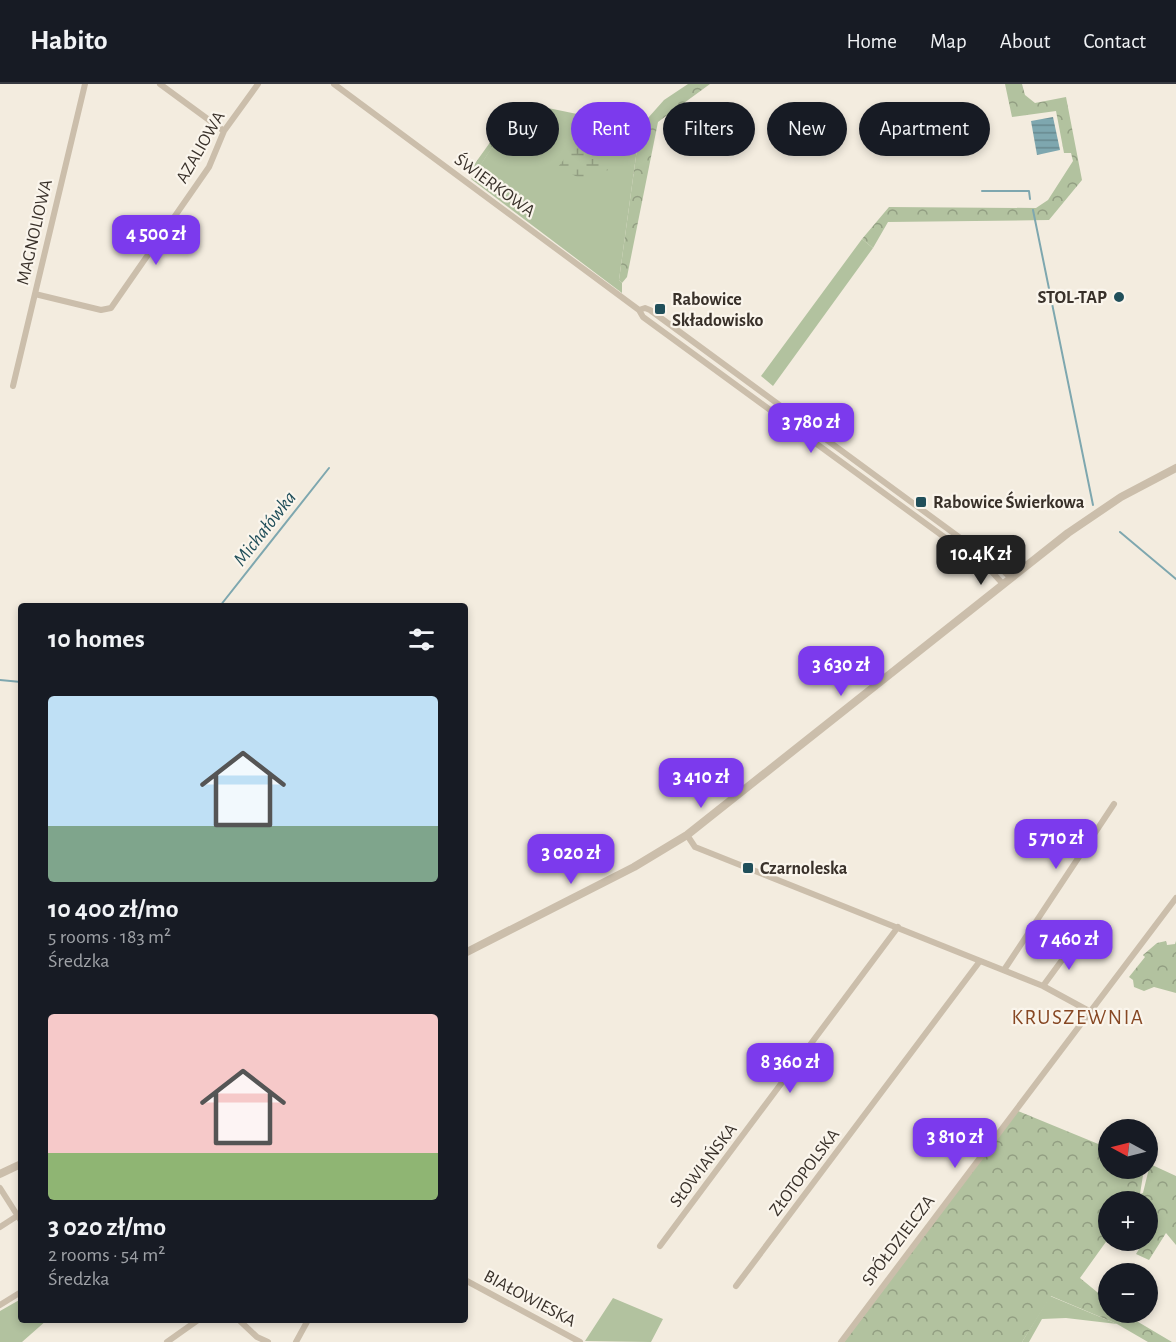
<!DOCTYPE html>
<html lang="en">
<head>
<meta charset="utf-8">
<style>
	:root { --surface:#171b24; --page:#242831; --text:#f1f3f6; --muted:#9ea1a6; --line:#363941; --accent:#7c3aed }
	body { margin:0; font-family:"Alegreya Sans",sans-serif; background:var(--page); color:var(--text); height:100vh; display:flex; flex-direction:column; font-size:22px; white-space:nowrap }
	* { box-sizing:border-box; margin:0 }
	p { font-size:20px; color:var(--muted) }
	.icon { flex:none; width:33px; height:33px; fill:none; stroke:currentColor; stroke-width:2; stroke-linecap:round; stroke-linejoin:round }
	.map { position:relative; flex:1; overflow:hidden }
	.panel { position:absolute; left:18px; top:519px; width:450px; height:720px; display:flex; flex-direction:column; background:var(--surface); border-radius:6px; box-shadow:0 3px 9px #0003 }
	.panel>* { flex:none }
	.guide { position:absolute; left:486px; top:18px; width:570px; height:54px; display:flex; gap:12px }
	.needle { width:39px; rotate:277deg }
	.tools { position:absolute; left:1098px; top:1035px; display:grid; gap:12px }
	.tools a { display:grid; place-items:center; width:60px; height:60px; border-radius:50%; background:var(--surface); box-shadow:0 3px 9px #0003; font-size:30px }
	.price { position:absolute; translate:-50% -51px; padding:0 14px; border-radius:12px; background:var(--accent); color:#fff; font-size:20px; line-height:39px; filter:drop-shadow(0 2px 3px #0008) }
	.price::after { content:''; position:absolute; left:50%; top:36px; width:18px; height:14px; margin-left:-9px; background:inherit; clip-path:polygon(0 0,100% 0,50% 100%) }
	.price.current { background:#222; color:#fff }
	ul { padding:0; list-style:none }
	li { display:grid; align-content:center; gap:12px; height:318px; padding:0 30px }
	li span { display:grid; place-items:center; height:186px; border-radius:6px; color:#555 }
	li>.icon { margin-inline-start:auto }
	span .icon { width:108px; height:108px; fill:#fffc; stroke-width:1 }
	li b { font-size:26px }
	h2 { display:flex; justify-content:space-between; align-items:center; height:72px; padding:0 30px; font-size:26px }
	.chip { padding:0 21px; border-radius:27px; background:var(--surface); box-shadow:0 3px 9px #0003; font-size:21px; line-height:54px }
	.chip.current { background:var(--accent); color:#fff }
	header { display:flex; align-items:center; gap:36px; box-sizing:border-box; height:84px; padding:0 30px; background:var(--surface); border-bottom:2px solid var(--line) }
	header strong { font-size:28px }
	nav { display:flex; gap:33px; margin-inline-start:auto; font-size:21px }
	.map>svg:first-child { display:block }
</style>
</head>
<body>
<header>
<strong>Habito</strong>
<nav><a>Home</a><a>Map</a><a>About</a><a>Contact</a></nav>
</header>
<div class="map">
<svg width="1176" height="1258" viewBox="0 0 1176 1258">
	<defs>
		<pattern id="forest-crowns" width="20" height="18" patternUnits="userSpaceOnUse" patternTransform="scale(1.5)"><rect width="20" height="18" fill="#b2c29f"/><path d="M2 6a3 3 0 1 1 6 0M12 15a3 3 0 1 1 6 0" fill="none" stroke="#929e82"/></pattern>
		<pattern id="wetland-marsh" width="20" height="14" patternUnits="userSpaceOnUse" patternTransform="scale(1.5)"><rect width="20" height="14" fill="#b2c29f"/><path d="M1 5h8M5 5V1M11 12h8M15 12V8" fill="none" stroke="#929e82"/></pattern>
		<pattern id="water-rules" width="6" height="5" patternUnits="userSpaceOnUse" patternTransform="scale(1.5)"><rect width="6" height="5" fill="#7ea7af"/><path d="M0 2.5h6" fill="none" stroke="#68898f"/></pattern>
	</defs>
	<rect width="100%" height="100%" fill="#f3ecdf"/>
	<path fill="#b2c29f" d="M519,18L640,43L619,196L622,199V209L471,95L520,21Z
		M862,155L873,164L773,302L761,292Z
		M1050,1212L1117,1240L1066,1234L1042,1235L1029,1258H1022Z
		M613,1214L663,1235L651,1258L585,1257Z
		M21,1215V1236H47L22,1258H0V1227Z"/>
	<path fill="url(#forest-crowns)" d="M688,0H710L658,38L627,193L622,199L619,196L640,43L664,16Z
		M1005,0H1022L1025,11L1035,19L1066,13L1082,96L1049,136L888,138L873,164L862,155L889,123L1036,124L1048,116L1073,77L1071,69H1064L1056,27L1012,33Z
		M519,18L520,21L476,88L471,85Z
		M1166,857L1167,861L1175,860L1176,857V909L1154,903L1144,907L1134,903L1133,896L1129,893L1145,873L1143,871L1157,859Z
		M1018,1027L1108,1064V1084L1144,1085L1140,1110L1143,1109L1150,1080L1176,1092V1161L1166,1149L1149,1176L1136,1170L1144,1157L1148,1156L1152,1142L1148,1137V1118H1108V1155L1080,1194L1108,1217V1228L1123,1229L1172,1258H1148L1117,1240L1051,1212L1022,1258H844Z"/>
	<path fill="url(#wetland-marsh)" d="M583,60L602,63L610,74L608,86L587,98L558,83L572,65Z"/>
	<path fill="url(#water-rules)" d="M1053,33L1060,66L1037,71L1031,37Z"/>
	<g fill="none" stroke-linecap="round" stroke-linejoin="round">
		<path stroke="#7ea7af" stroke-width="2" d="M982,107H1029L1030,115
			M1033,126L1093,421
			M1120,448L1176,495
			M220,522L329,384
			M0,596L21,598"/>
		<path stroke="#cbbeab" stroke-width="6" d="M160,0L224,47
			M334,0L639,226L643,233L992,488L1003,500
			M35,210L101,226L111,224L209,83L224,47L258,0
			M639,226L645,224L650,226L997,481L1011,494
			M13,302L85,0
			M687,751L695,763L1043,902L1089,927
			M1004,886L1114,720
			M1043,902L1076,857
			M0,1104L21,1137
			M0,1143L17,1132
			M660,1162L898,843
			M465,1196L580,1258
			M736,1202L980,877
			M0,1221L21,1208
			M239,1236L257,1253L268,1258
			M167,1258L198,1236
			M296,1258L308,1236
			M841,1258L1176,814"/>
		<path stroke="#cbbeab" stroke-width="8" d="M465,869L634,783L687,751L1068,449L1121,413L1176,384
			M0,1090L21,1080"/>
	</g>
	<g fill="#204f5a" stroke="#faf5ec" stroke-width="2">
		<circle cx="1119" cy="213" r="6"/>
		<rect x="654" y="219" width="12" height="12" rx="3"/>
		<rect x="915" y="412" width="12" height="12" rx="3"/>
		<rect x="742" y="778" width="12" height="12" rx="3"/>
	</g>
	<g text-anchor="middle" stroke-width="4.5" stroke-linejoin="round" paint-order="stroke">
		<g font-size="18" fill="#39312a" stroke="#faf5ec">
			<text transform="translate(200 63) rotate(-60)" y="6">AZALIOWA</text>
			<text transform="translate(495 101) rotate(36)" y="6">ŚWIERKOWA</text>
			<text transform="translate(34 148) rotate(-77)" y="6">MAGNOLIOWA</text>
			<text transform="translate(703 1081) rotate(-53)" y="6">SŁOWIAŃSKA</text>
			<text transform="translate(804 1088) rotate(-53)" y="6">ZŁOTOPOLSKA</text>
			<text transform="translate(898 1156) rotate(-53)" y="6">SPÓŁDZIELCZA</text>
			<text transform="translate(530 1214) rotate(28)" y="6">BIAŁOWIESKA</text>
		</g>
		<g font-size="18" font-weight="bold" fill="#39312a" stroke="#faf5ec" text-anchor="start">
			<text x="1107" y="219" text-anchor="end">STOL-TAP</text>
			<text x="672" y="221">Rabowice<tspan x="672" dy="21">Składowisko</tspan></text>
			<text x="933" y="424">Rabowice Świerkowa</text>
			<text x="760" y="790">Czarnoleska</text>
		</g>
		<g font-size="20" font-style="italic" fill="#204f5a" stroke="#faf5ec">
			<text transform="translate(264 444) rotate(-52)" y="7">Michałówka</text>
		</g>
		<g font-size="21" letter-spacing="1.5" fill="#874824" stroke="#faf5ec">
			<text x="1078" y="940">KRUSZEWNIA</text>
		</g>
	</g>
</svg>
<div class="tools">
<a><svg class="needle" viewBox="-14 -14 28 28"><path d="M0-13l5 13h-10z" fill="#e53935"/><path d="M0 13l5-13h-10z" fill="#9ea1a6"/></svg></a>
<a>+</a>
<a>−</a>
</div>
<b class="price" style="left:156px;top:182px">4 500 zł</b>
<b class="price" style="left:811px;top:370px">3 780 zł</b>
<b class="price current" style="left:981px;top:502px">10.4K zł</b>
<b class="price" style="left:841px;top:613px">3 630 zł</b>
<b class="price" style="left:701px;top:725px">3 410 zł</b>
<b class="price" style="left:1056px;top:786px">5 710 zł</b>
<b class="price" style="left:571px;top:801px">3 020 zł</b>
<b class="price" style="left:1069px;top:887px">7 460 zł</b>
<b class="price" style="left:790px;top:1010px">8 360 zł</b>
<b class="price" style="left:955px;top:1085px">3 810 zł</b>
<div class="guide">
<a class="chip">Buy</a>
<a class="chip current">Rent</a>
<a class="chip">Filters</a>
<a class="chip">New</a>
<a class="chip">Apartment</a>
</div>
<section class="panel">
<h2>10 homes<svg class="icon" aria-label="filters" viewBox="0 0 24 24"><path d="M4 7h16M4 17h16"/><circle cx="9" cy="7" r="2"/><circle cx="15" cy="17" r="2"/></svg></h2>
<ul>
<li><span style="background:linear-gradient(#bfe0f5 70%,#7fa58c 0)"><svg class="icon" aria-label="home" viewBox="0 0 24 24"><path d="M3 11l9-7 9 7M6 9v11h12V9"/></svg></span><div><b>10 400 zł/mo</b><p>5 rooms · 183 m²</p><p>Średzka</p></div></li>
<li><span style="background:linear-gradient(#f6c9c9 75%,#8fb573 0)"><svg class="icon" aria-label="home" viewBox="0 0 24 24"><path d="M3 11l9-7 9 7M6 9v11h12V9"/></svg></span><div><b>3 020 zł/mo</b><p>2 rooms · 54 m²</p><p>Średzka</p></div></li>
</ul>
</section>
</div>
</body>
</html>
